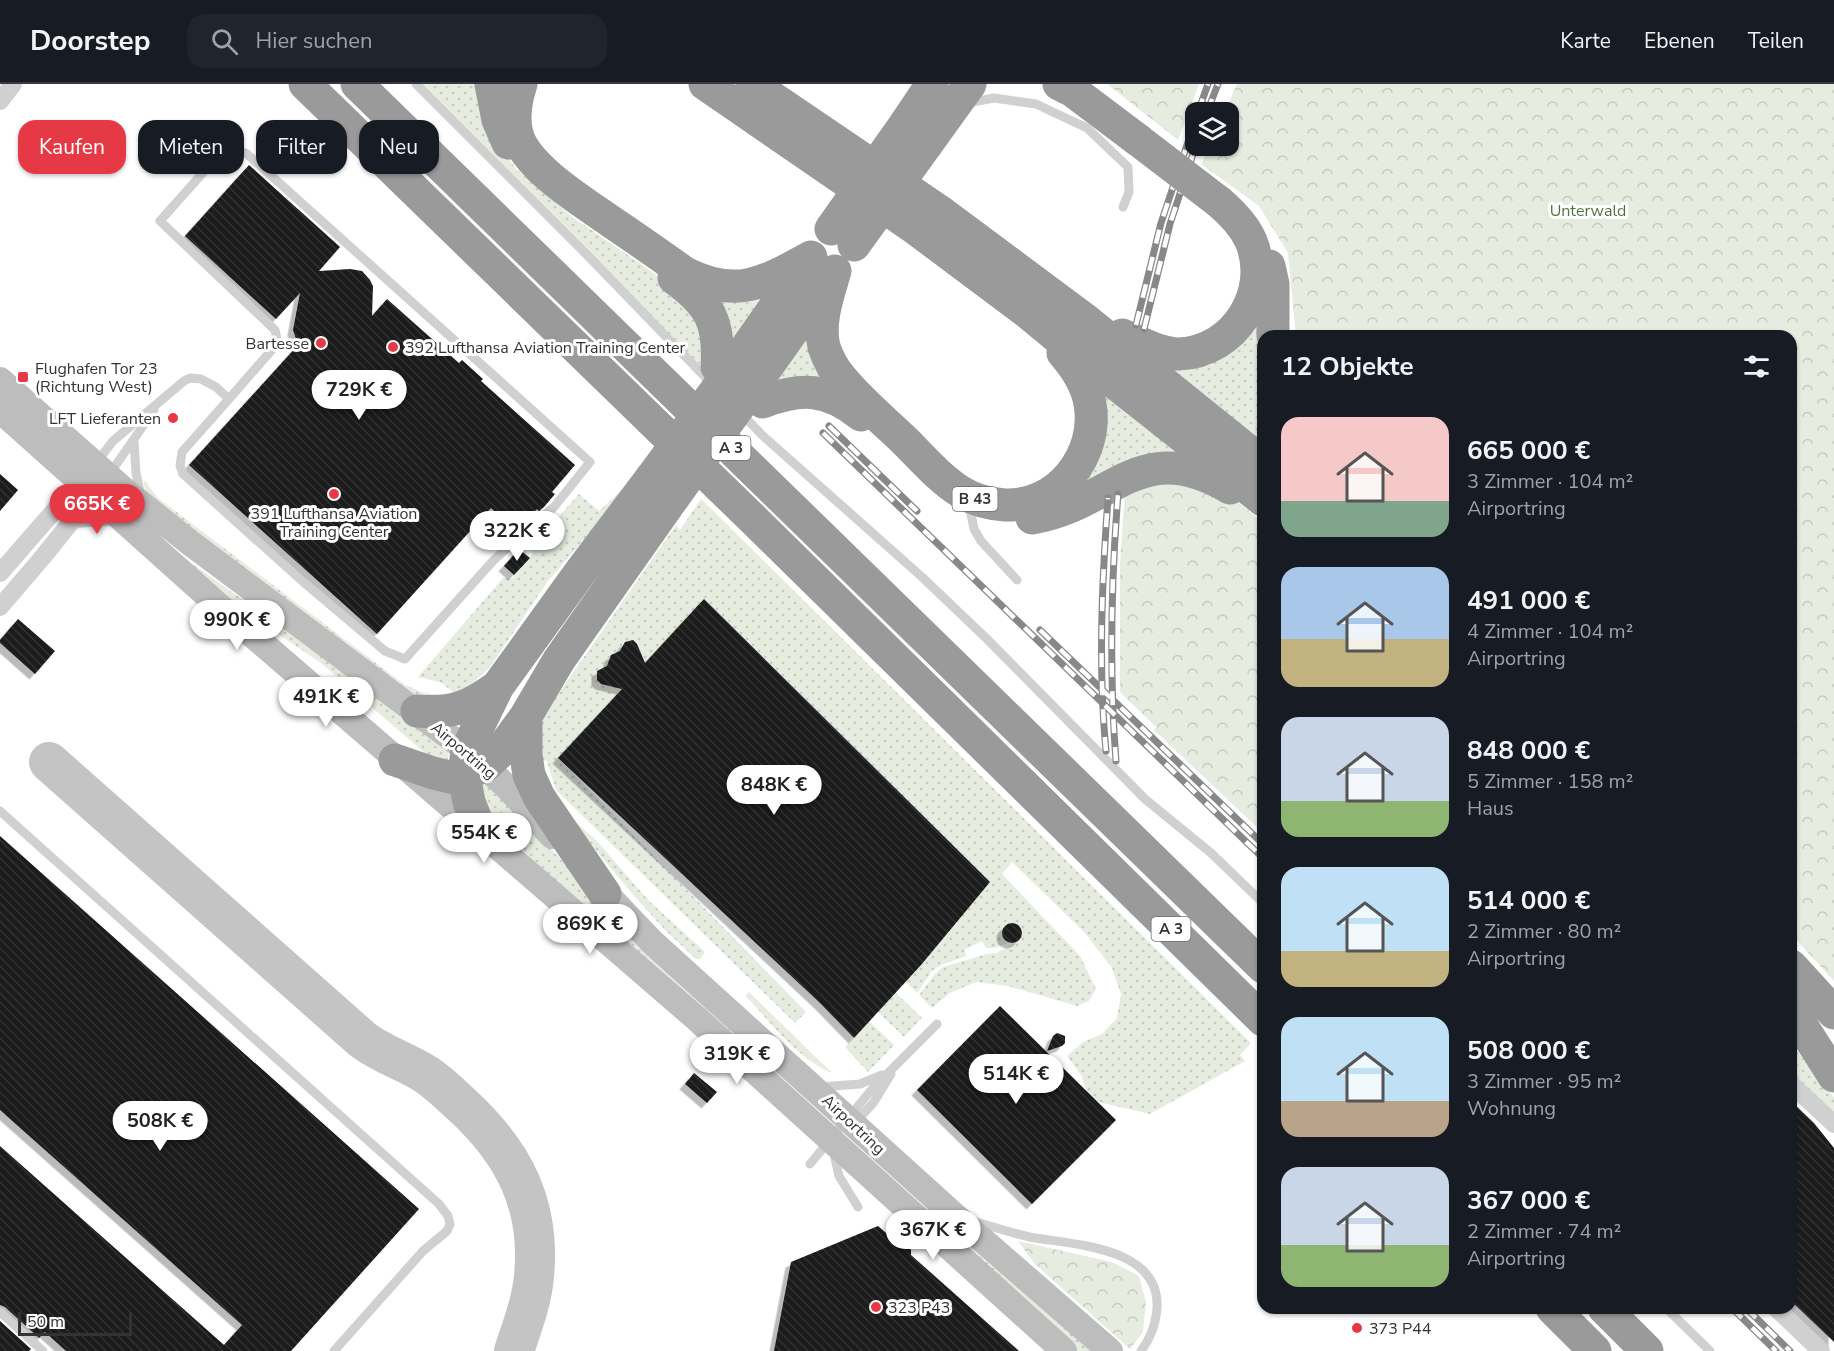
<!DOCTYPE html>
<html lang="de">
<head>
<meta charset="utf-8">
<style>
	:root { --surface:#171b24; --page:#20242c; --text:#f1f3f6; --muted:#9ea1a6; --line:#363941; --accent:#e63946 }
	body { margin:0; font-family:"Nunito Sans",sans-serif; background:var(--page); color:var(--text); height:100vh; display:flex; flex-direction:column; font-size:22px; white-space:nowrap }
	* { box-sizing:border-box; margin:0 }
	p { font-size:20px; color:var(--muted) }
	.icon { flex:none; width:33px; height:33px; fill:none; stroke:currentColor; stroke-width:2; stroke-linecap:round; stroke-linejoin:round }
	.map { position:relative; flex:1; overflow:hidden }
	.side { position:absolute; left:1257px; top:246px; width:540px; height:984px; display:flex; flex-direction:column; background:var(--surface); border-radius:18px; box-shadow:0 2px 4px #0004 }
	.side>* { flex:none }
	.guide { position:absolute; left:18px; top:36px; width:570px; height:54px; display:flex; gap:12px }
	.fabs { position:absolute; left:1185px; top:18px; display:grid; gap:12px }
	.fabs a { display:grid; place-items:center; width:54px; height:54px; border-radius:12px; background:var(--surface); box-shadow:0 2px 4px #0004; font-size:30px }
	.scale { position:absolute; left:18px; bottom:15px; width:114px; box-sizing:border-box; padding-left:6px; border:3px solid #333; border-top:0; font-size:16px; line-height:21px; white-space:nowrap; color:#333; -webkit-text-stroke:4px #fff; paint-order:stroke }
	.price { position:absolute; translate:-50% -51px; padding:0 14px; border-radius:21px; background:#fff; color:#222; font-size:20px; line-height:39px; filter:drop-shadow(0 2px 3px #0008) }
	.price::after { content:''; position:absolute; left:50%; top:36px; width:18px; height:14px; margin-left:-9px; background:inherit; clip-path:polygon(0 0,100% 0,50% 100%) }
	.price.on { background:var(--accent); color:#fff }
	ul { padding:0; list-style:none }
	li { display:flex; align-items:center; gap:18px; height:150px; padding:0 24px }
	li span { display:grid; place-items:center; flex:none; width:168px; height:120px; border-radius:18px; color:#555 }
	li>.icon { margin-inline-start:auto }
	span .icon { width:72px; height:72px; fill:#fffc; stroke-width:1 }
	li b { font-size:26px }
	h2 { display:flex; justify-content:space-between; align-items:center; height:72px; padding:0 24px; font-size:26px }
	.tag { padding:0 21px; border-radius:18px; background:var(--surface); box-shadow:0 2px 4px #0004; font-size:21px; line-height:54px }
	.tag.on { background:var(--accent); color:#fff }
	header { display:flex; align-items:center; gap:36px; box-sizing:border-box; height:84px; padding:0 30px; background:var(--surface); border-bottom:2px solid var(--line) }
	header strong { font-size:28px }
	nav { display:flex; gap:33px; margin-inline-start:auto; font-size:21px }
	.search { width:420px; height:54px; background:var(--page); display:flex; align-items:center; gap:15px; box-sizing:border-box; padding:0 21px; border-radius:18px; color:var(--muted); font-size:22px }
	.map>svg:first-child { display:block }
</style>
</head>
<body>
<header>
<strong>Doorstep</strong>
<div class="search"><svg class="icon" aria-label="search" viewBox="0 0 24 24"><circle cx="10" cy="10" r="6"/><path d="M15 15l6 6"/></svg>Hier suchen</div>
<nav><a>Karte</a><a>Ebenen</a><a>Teilen</a></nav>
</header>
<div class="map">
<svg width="1834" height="1267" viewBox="0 0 1834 1267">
	<defs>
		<pattern id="grass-dots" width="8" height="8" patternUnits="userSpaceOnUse" patternTransform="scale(1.5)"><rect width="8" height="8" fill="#e6ecdf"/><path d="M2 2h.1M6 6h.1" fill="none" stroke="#c6cbc0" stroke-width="1.8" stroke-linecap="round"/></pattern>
		<pattern id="forest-crowns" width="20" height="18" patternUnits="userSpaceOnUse" patternTransform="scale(1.5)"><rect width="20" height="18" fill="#e6ecdf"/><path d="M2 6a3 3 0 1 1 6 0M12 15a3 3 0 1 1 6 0" fill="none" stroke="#c6cbc0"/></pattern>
		<pattern id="building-back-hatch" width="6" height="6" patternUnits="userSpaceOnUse" patternTransform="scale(1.5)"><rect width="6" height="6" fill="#1a1a1a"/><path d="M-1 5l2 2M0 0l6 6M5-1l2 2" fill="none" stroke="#333"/></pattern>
		<filter id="shadow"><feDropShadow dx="-5.5" dy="5.5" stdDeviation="0" flood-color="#0004"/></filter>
	</defs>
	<rect width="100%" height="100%" fill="#fff"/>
	<path fill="url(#grass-dots)" d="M421,0H481L489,40L515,84L571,132L680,207L707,246L700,281Z
		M695,200L772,201L726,264Z
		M1262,234C1260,276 1263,317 1263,358L1160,277Z
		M813,244L833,302L772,303Z
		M1093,297L1193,378L1067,404Z
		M143,395L158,414L405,601L424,609L445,612L426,615L410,610L151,414L145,405Z
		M623,405L594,444L548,497L490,583L472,600L457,611L440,598L418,593L503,494L512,495L533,470L530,465L579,410L599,427Z
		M701,415L1251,959L1240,971L1245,977L1150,1030L1090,1016L1081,991L1067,972L1083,958L1102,950L1117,934L1121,910L1112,884L1085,849L1012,778L1002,790L1080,872L1096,905L1089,917L1077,922L1008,902L976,898L950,909L932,924L919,911L935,890L943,883L987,870L997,869L1020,856C1024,849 1022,843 1015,839L1005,841L1002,851L1008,859L994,864H986L982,857L964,866L966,872L941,881L932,887L917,909L905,897L990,798L704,516L558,674L806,928L795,939L556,706L547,677L537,675L541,640L547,626L676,441L680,446Z
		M119,417L183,473L232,508L288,544L449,667L448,675L443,678L426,670L321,579L227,515Z
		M491,698L574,790L822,1029L498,746L476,703Z
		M563,727L596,756L649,817L705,868L700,875H696L665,846L636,814Z
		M749,908L832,989C797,974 771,939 746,912Z
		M895,908L922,934L904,953L878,928Z
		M869,937L894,961L868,988L845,963Z
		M1791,960L1834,1013V1033L1791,992Z
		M909,1110L987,1178L1030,1209L1099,1267H1073Z"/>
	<path fill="url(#forest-crowns)" d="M1107,0H1199L1178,56Z
		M1237,0H1834V897L1791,850V252H1296L1288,169L1259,122L1201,80L1211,62H1228V28H1225Z
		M1171,392L1234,414L1263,439V749L1154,646L1156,643L1120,608V479L1125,406Z
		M1018,1157L1112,1178L1139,1192L1146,1218L1143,1248L1130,1265L1034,1179Z"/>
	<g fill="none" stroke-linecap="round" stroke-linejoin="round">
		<path stroke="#c4c4c4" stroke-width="40" d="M49,678L363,956C383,971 407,978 427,991C440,1000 451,1011 462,1021C513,1068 541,1120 534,1192C532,1217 522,1243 514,1267"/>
	</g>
	<path fill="url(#building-back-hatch)" filter="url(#shadow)" d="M249,81L340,163L319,187L350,185L362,187L370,196L373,202L372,232L387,215L459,279L462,276L483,295L481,297L575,381L552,408L555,410L544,423L539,427L537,425L516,446L491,424L377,550L189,381L298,261L293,246L300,209L276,235L185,152Z
		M0,390L18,406L0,427Z
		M519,465L530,474L514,491L504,482Z
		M704,515L990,798L921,881L854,954L820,919L558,674L622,605L601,600L597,596V587L607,582L611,571L620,567L625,558L633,556L637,560L645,579Z
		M18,535L55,567L35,590L0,559V556Z
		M0,752L419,1125L291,1267H66L45,1248L39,1254L5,1223L0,1221V1062L224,1261L242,1241L0,1026Z
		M1002 849a10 10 0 1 1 20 0a10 10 0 1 1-20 0Z
		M1000,922L1116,1036L1032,1120L917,1006Z
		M1057,949L1065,952V959L1062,962L1047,967L1053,952Z
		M694,989L717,1008L707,1019L685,1000Z
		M1791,1017L1814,1039L1834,1064V1258L1791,1217Z
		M878,1142L902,1163L907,1162L911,1166V1171L1019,1267H774L791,1178Z
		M0,1237L31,1265L29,1267H0Z"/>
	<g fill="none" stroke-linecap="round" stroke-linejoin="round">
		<path stroke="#d0d0d0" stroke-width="9" d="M416,0L590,174L711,299
			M967,19L994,14L1036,20L1087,44L1128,83L1129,108L1123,123
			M740,328L762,351L922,493L987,555L1145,715L1211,769L1263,819
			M134,358L136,389L141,413
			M96,379L113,357L184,297L190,294L201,295L216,303L229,315L182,368L180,382L183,390L301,496L385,567L405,575L492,478L518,453L554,423L590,378L247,70C236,63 226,66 216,74L160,137L275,246L277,255L276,261L229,315
			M109,391L154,326
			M970,425L974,445L981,457L1017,496
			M0,727L439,1120L448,1132L450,1140L447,1147L423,1167L334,1267
			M820,1003L860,1000L882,991
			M855,1039L874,1018L891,990
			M833,1066L839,1092L858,1123
			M810,1080L873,1004L937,940
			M972,1137C992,1142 1011,1149 1030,1153C1073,1161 1161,1162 1157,1225C1155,1242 1151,1253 1141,1267
			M1666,1224L1710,1267
			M0,1228L43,1267"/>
		<path stroke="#d0d0d0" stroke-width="18" d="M0,17L13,0
			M73,435L119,432
			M0,489L87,389
			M0,523L42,474L100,402
			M1791,1000L1834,1040
			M1776,1224L1821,1267"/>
		<path stroke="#bdbdbd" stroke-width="26" d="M0,296L124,406L189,458L467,666L507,703L552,752
			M0,326L219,522L696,934L1064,1267
			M593,796L652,858L956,1133L1110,1267"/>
		<path stroke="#9a9a9a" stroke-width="33" d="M305,0L757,439L1263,936
			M357,0L1263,883
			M491,0L498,36L508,59
			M521,0C516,15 513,34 517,50C526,84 585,119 613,139C637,155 661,172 685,189C736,215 764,199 811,173
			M705,0L916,145L1027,228L1067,261L1263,416
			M752,0L942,129L1087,237L1263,379
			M1059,0L1073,7L1138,56
			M906,39L932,0
			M926,61L970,0
			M1269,182L1273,200V252
			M835,187C828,211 818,238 824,263C828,275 834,286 842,295C860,317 883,336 904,356C922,374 940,395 961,408C974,416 990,420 1005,421C1058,423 1099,371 1090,320C1087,300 1076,284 1063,269
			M674,194C710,220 720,238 717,283
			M1122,251C1140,258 1159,270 1179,270C1235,268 1272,208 1251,157C1244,141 1232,129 1219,118
			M728,290L806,179
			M750,307L825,201
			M763,318C801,303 828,304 861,331
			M1032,434C1113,421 1139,350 1230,404
			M417,627C454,630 469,623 498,602
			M526,632V671L529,691L539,713L605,810
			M395,676L433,689L454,694L485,682L499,669L526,632L559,576L673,414
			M482,751L469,718L464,691L467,666L474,651L498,602L581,487L652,393
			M1791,882L1834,929
			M1791,925L1834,992
			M1552,1224L1595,1267
			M1604,1224L1647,1267"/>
		<g stroke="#888" stroke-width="7">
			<path id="rail" d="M1198,28L1208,0
				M1207,28L1218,0
				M1136,241L1161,139L1196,34
				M1144,245L1170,140L1196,61
				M829,342L917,427
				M823,349L1263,774
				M1040,546L1263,760
				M1106,667C1098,583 1102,498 1108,414
				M1116,677C1109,587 1111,499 1118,410
				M1732,1224L1776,1267
				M1746,1224L1790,1267"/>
		</g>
		<use href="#rail" stroke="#fff" stroke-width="4.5" stroke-dasharray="14" stroke-linecap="butt"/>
		<path stroke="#9a9a9a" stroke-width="33" d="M1138,56L1219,118
			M831,145L906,39
			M854,161L926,61
			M652,393L728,290
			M673,414L750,307"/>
	</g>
	<g fill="#e63946" stroke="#fff" stroke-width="2">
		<circle cx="321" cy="259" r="6"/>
		<circle cx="393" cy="263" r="6"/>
		<rect x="17" y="287" width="12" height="12" rx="3"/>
		<circle cx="173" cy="334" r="6"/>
		<circle cx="334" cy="410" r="6"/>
		<circle cx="876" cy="1223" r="6"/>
		<circle cx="1357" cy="1244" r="6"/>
	</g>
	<g text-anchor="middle" stroke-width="6" stroke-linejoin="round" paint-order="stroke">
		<g fill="#fff" stroke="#707070" stroke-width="1.5">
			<rect x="711.5" y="352" width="39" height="24" rx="4.5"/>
			<rect x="952.5" y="403" width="45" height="24" rx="4.5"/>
			<rect x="1151.5" y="833" width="39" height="24" rx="4.5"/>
		</g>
		<g font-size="15" font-weight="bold" fill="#333">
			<text x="731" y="369">A 3</text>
			<text x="975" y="420">B 43</text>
			<text x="1171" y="850">A 3</text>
		</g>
		<g font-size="16" fill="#56703f" stroke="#fff">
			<text x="1588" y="132">Unterwald</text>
		</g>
		<g font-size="16" fill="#333" stroke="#fff" text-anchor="start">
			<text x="309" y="265" text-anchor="end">Bartesse</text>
			<text x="405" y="269">392 Lufthansa Aviation Training Center</text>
			<text x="35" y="290">Flughafen Tor 23<tspan x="35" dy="18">(Richtung West)</tspan></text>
			<text x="161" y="340" text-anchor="end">LFT Lieferanten</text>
			<text x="334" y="435" text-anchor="middle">391 Lufthansa Aviation<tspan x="334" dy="18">Training Center</tspan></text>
			<text x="888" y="1229">323 P43</text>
			<text x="1369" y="1250">373 P44</text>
		</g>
		<g font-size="16" fill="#333" stroke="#fff">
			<text transform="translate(464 666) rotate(40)" y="6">Airportring</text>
			<text transform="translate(854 1040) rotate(43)" y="6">Airportring</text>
		</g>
	</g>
</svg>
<div class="fabs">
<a><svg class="icon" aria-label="layers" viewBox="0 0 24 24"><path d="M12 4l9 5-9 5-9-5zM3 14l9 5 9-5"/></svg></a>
</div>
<div class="scale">50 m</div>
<b class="price" style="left:359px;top:337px">729K €</b>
<b class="price on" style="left:97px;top:451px">665K €</b>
<b class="price" style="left:517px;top:478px">322K €</b>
<b class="price" style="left:237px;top:567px">990K €</b>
<b class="price" style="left:326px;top:644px">491K €</b>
<b class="price" style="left:774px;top:732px">848K €</b>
<b class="price" style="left:484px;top:780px">554K €</b>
<b class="price" style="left:590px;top:871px">869K €</b>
<b class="price" style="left:737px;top:1001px">319K €</b>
<b class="price" style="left:1016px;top:1021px">514K €</b>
<b class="price" style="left:160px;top:1068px">508K €</b>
<b class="price" style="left:933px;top:1177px">367K €</b>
<div class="guide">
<a class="tag on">Kaufen</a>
<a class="tag">Mieten</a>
<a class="tag">Filter</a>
<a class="tag">Neu</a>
</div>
<section class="side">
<h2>12 Objekte<svg class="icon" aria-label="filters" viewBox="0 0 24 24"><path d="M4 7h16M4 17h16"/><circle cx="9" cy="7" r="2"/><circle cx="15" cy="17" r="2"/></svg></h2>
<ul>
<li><span style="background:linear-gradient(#f6c9c9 70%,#7fa58c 0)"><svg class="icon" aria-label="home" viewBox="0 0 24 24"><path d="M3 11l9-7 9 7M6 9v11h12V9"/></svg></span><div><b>665 000 €</b><p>3 Zimmer · 104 m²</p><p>Airportring</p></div></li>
<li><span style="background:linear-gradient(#a9c7e8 60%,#c2b280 0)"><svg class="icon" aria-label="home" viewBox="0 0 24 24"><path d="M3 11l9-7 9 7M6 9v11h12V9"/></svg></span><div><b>491 000 €</b><p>4 Zimmer · 104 m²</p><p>Airportring</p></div></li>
<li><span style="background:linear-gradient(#c9d6e8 70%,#8fb573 0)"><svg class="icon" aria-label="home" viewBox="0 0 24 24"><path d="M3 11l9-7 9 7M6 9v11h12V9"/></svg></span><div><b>848 000 €</b><p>5 Zimmer · 158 m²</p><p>Haus</p></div></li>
<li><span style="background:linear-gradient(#bfe0f5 70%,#c2b280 0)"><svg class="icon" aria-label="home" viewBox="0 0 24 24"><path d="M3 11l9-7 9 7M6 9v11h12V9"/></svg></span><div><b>514 000 €</b><p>2 Zimmer · 80 m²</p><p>Airportring</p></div></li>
<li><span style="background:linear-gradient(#bfe0f5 70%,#b9a48a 0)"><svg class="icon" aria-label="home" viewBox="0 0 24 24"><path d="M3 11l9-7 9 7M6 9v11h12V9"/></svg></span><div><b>508 000 €</b><p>3 Zimmer · 95 m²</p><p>Wohnung</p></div></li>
<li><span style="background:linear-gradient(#c9d6e8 65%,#8fb573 0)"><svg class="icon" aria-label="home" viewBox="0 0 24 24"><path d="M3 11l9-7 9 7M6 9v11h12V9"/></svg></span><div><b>367 000 €</b><p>2 Zimmer · 74 m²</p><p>Airportring</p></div></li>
</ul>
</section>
</div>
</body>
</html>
